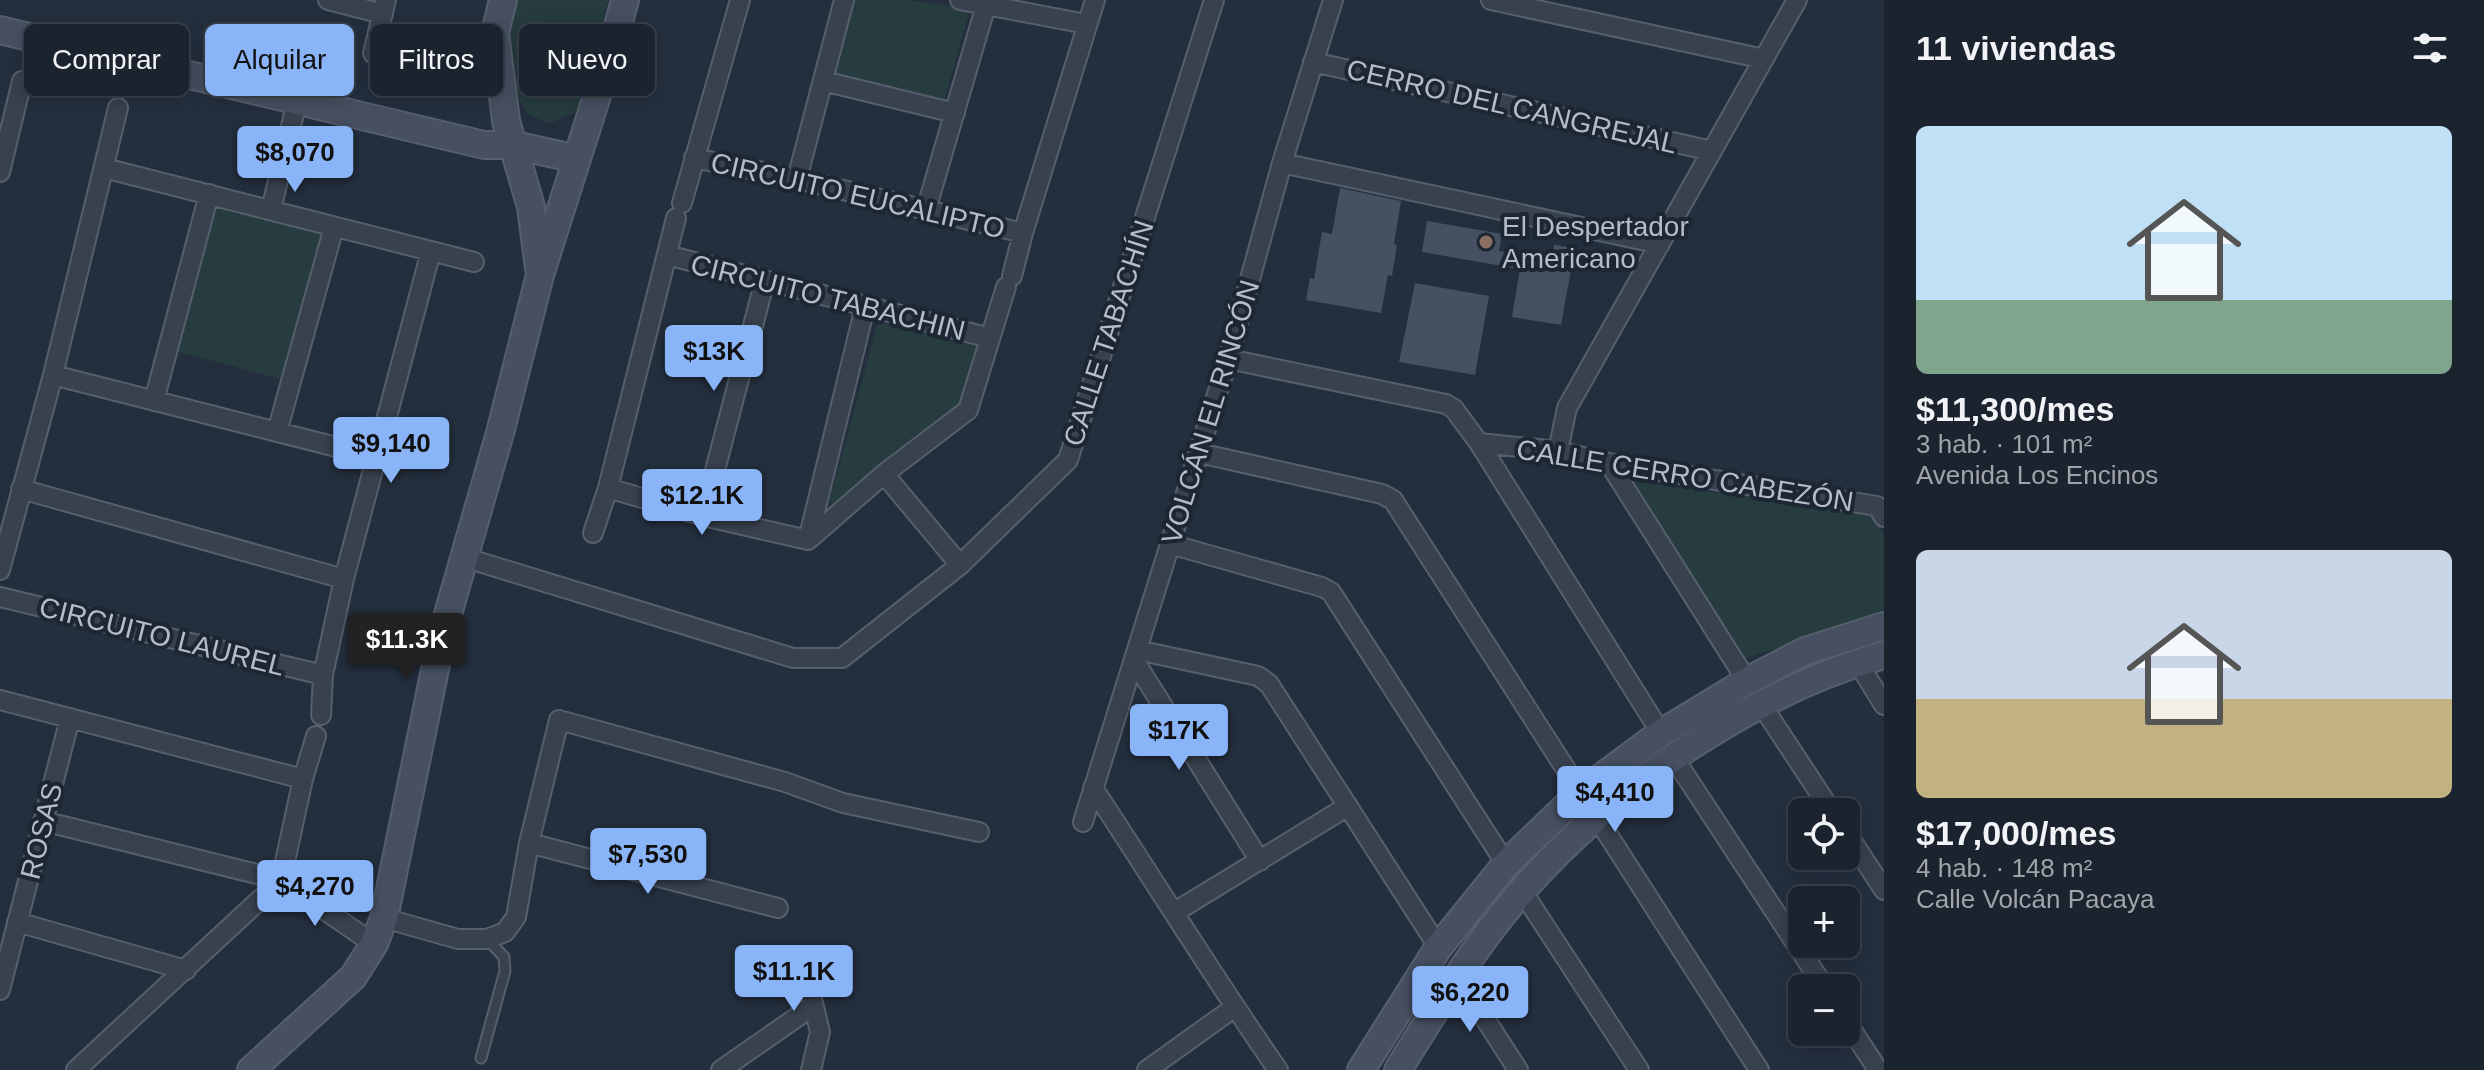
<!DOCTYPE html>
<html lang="es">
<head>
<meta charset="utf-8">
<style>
	:root { --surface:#1b232e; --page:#282f3a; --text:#f1f3f6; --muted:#a0a4aa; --line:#39404a; --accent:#8ab4f8 }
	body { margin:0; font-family:Arial,sans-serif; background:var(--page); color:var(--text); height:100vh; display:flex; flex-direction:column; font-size:30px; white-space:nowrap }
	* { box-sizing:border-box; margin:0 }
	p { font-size:26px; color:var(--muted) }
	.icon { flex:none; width:44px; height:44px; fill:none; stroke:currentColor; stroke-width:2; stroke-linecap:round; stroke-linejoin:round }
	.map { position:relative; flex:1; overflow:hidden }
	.details { display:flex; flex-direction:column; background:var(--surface); width:600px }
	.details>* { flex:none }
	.hud { position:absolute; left:24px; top:24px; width:760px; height:72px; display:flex; gap:16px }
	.fabs { position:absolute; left:1788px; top:798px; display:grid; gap:16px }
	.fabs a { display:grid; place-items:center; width:72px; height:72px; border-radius:12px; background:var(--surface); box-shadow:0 4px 20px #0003,0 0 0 2px var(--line); font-size:40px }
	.price { position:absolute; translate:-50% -68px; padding:0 18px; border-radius:8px; background:var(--accent); color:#111; font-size:26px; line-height:52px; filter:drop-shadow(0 2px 4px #0008) }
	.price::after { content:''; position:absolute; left:50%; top:48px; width:24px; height:18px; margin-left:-12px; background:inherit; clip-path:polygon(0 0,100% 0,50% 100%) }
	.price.current { background:#222; color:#fff }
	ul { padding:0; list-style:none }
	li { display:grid; align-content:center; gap:16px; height:424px; padding:0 32px }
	li span { display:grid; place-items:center; height:248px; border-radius:12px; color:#555 }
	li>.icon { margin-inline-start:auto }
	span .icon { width:144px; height:144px; fill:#fffc; stroke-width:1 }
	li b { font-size:34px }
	h2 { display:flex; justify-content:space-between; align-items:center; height:96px; padding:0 32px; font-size:34px }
	.pill { padding:0 28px; border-radius:12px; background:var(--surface); box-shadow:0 4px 20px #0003,0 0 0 2px var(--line); font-size:28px; line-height:72px }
	.pill.current { background:var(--accent); color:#111 }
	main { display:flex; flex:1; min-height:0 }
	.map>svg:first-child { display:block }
</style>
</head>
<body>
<main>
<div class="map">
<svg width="1884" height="1070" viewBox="0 0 1884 1070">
	<rect width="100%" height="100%" fill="#242f3e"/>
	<path fill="#263c3f" d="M518,0H608L582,104L574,113L550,123L531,116L512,92L509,36Z
		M855,0H909L970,9L943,106L831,76Z
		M214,204L325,234L284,380L175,351Z
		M878,322L981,348L962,410L838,510L829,502Z
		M1631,481L1871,513L1884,534V614L1746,658Z"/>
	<path fill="#455162" d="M1340,188L1401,201L1394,244L1397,245L1392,276L1388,275L1381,313L1306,300L1310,278L1314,279L1322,232L1332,234Z
		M1427,221L1502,234L1499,251L1552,260L1554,245L1575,248L1561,325L1512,317L1520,269L1422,252Z
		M1415,283L1489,296L1475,375L1399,362Z"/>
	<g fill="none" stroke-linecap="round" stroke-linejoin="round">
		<g stroke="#565f6c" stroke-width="13">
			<path id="lane" d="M481,1058L505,971L504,957L487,939"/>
		</g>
		<g stroke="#565f6c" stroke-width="22">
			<path id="street" d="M328,0L383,14
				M960,0L1086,24
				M1491,0L1764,59
				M373,53L386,0
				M1313,62L1712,151
				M823,81L955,113
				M694,158L797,179L1023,233
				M1282,163L1660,244
				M104,168L474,262
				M0,172L22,81
				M797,179L844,0
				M682,203L740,0
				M271,210L297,101
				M926,210L986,5
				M667,255L990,338
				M1012,276L1023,233L1095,0
				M1228,359L1446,404L1454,409L1479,443L1661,733
				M53,375L376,457
				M154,401L209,194
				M277,432L334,227
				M1479,443L1558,451L1609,463L1877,506L1884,517
				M1558,451L1567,408L1797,0
				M1199,453L1382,494L1393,500L1759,1070
				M1609,463L1747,681
				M884,474L960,565
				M608,488L703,516L808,540
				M21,489L344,579
				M703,516L765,280
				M593,533L608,488L676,218
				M808,540L884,474L968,410L1006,287
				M808,540L865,307
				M1170,544L1322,587L1331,592L1506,864
				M463,557L793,658H842L960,565L1068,460L1214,0
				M0,570L53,375L118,108
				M0,597L323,675
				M1137,650L1258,676L1269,684L1439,948
				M1134,660L1260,861
				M1858,663L1884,705
				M0,700L303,779L281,880L76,1070
				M1761,704L1832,812
				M321,715L323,675L344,579L431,251
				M1674,758L1825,988
				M303,779L316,736
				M1093,788C1155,882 1214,978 1278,1070
				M43,821L281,880L374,944
				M1083,822L1228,359L1282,163L1333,0
				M1846,832L1884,890
				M529,843L778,908
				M1522,891L1639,1070
				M1175,912L1348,806
				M384,918L458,939H487L505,932L516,917L529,843L559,720L785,782L843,803L979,832
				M17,922L186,970
				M802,957L820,1032L811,1070
				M1457,975L1518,1070
				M0,990L70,718
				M1846,1021L1878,1070
				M721,1070L813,1006
				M1147,1070L1235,1007"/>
		</g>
		<g stroke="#565f6c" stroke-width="30">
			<path id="secondary" d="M503,0L495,33L506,121L531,207L539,268
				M0,30L484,145H514L577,159
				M251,1070L353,977L374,944L384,918L442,635L500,433L540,275L610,55L625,0
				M1361,1070L1438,948L1506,864L1580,793L1661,733L1747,681L1805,651L1884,626
				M1398,1070C1436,1008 1474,946 1522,891C1612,788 1752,692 1884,655"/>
		</g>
		<use href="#lane" stroke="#38414e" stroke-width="9"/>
		<use href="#street" stroke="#38414e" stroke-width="18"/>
		<use href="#secondary" stroke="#465061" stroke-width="26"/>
	</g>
	<circle fill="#8d6e63" stroke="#1d2633" stroke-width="3" cx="1486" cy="242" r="8"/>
	<g text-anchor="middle" stroke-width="8" stroke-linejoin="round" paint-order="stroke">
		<g font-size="28" fill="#b4bcc9" stroke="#1d2633">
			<text transform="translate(1512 106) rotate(13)" y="10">CERRO DEL CANGREJAL</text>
			<text transform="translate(858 195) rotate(13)" y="10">CIRCUITO EUCALIPTO</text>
			<text transform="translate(828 297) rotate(14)" y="10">CIRCUITO TABACHIN</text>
			<text transform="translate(1108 333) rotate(-72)" y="10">CALLE TABACHÍN</text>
			<text transform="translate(1210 412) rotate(-73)" y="10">VOLCÁN EL RINCÓN</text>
			<text transform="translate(1685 475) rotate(9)" y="10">CALLE CERRO CABEZÓN</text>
			<text transform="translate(162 636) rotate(14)" y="10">CIRCUITO LAUREL</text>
			<text transform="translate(41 831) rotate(-76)" y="10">ROSAS</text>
		</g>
		<g font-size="28" fill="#b4bcc9" stroke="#1d2633" text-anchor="start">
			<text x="1502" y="236">El Despertador<tspan x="1502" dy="32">Americano</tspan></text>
		</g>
	</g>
</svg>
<div class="fabs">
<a><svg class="icon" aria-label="locate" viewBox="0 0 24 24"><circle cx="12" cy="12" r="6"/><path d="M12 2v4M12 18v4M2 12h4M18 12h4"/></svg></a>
<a>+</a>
<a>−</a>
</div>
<b class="price" style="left:295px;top:194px">$8,070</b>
<b class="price" style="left:714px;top:393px">$13K</b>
<b class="price" style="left:391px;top:485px">$9,140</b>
<b class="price" style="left:702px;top:537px">$12.1K</b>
<b class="price current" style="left:407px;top:681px">$11.3K</b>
<b class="price" style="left:1179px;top:772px">$17K</b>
<b class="price" style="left:1615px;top:834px">$4,410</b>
<b class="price" style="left:648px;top:896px">$7,530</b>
<b class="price" style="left:315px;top:928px">$4,270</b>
<b class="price" style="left:794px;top:1013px">$11.1K</b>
<b class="price" style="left:1470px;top:1034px">$6,220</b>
<div class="hud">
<a class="pill">Comprar</a>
<a class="pill current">Alquilar</a>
<a class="pill">Filtros</a>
<a class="pill">Nuevo</a>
</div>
</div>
<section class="details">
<h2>11 viviendas<svg class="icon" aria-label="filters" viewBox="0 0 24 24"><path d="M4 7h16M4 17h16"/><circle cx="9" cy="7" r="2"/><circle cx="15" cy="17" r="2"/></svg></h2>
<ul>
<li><span style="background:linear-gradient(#bfe0f5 70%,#7fa58c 0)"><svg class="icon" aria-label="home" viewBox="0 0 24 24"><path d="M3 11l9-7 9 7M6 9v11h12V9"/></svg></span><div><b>$11,300/mes</b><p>3 hab. · 101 m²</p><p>Avenida Los Encinos</p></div></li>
<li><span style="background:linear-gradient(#c9d6e8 60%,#c2b280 0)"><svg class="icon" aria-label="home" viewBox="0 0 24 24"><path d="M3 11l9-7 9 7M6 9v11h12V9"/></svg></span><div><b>$17,000/mes</b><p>4 hab. · 148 m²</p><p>Calle Volcán Pacaya</p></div></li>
</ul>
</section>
</main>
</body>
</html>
